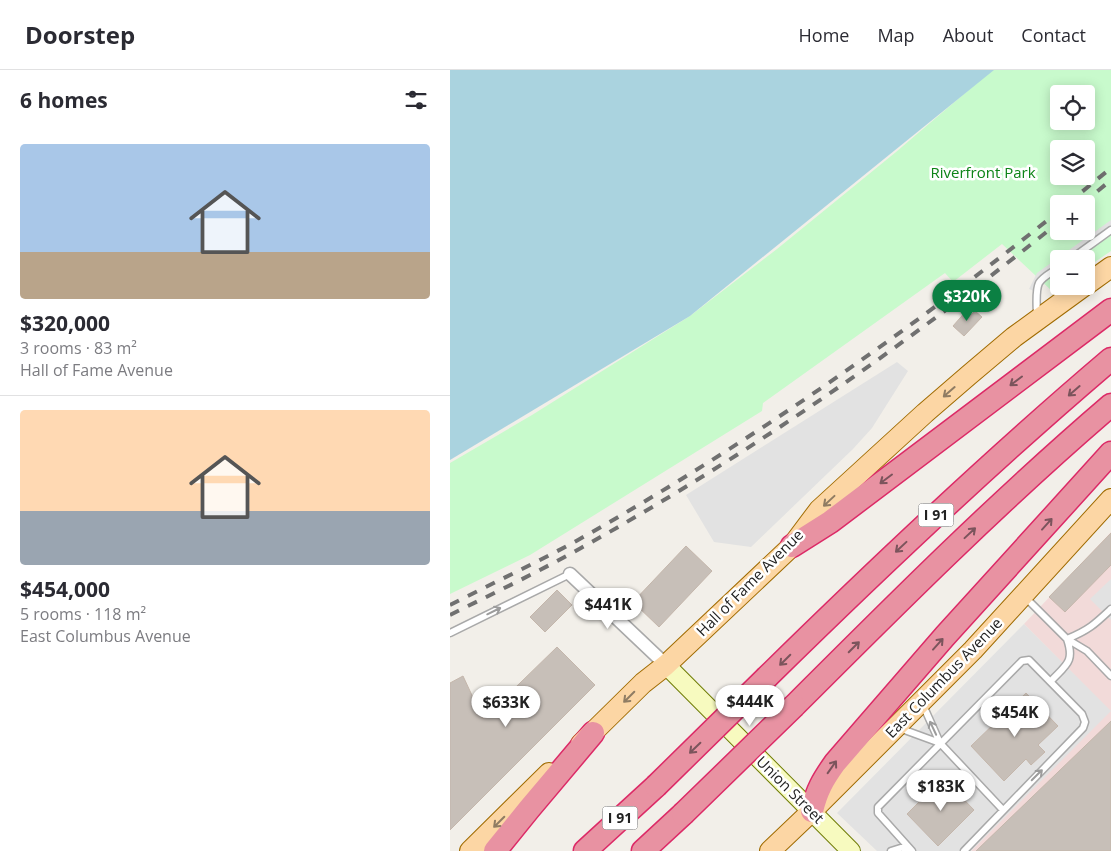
<!DOCTYPE html>
<html lang="en">
<head>
<meta charset="utf-8">
<style>
	:root { --surface:#fff; --page:#f2f2f3; --text:#2b2b33; --muted:#7c7c81; --line:#e1e1e2; --accent:#0b8043 }
	body { margin:0; font-family:"Open Sans",sans-serif; background:var(--page); color:var(--text); height:100vh; display:flex; flex-direction:column; font-size:19px; white-space:nowrap }
	* { box-sizing:border-box; margin:0 }
	p { font-size:16px; color:var(--muted) }
	.icon { flex:none; width:28px; height:28px; fill:none; stroke:currentColor; stroke-width:2; stroke-linecap:round; stroke-linejoin:round }
	.map { position:relative; flex:1; overflow:hidden }
	.panel { display:flex; flex-direction:column; background:var(--surface); width:450px }
	.panel>* { flex:none }
	.controls { position:absolute; left:600px; top:15px; display:grid; gap:10px }
	.controls a { display:grid; place-items:center; width:45px; height:45px; border-radius:5px; background:var(--surface); box-shadow:0 2px 12px #0003; font-size:25px }
	.price { position:absolute; translate:-50% -42px; padding:0 11px; border-radius:18px; background:#fff; color:#222; font-size:16px; line-height:32px; filter:drop-shadow(0 1px 2px #0008) }
	.price::after { content:''; position:absolute; left:50%; top:30px; width:15px; height:11px; margin-left:-8px; background:inherit; clip-path:polygon(0 0,100% 0,50% 100%) }
	.price.on { background:var(--accent); color:#fff }
	ul { padding:0; list-style:none }
	li { display:grid; align-content:center; gap:10px; height:265px; padding:0 20px }
	li+li { border-top:1px solid var(--line) }
	li span { display:grid; place-items:center; height:155px; border-radius:5px; color:#555 }
	li>.icon { margin-inline-start:auto }
	span .icon { width:90px; height:90px; fill:#fffc; stroke-width:1 }
	li b { font-size:21px }
	h2 { display:flex; justify-content:space-between; align-items:center; height:60px; padding:0 20px; font-size:21px }
	header { display:flex; align-items:center; gap:30px; box-sizing:border-box; height:70px; padding:0 25px; background:var(--surface); border-bottom:1px solid var(--line) }
	header strong { font-size:24px }
	nav { display:flex; gap:28px; margin-inline-start:auto; font-size:18px }
	main { display:flex; flex:1; min-height:0 }
	.map>svg:first-child { display:block }
</style>
</head>
<body>
<header>
<strong>Doorstep</strong>
<nav><a>Home</a><a>Map</a><a>About</a><a>Contact</a></nav>
</header>
<main>
<section class="panel">
<h2>6 homes<svg class="icon" aria-label="filters" viewBox="0 0 24 24"><path d="M4 7h16M4 17h16"/><circle cx="9" cy="7" r="2"/><circle cx="15" cy="17" r="2"/></svg></h2>
<ul>
<li><span style="background:linear-gradient(#a9c7e8 70%,#b9a48a 0)"><svg class="icon" aria-label="home" viewBox="0 0 24 24"><path d="M3 11l9-7 9 7M6 9v11h12V9"/></svg></span><div><b>$320,000</b><p>3 rooms · 83 m²</p><p>Hall of Fame Avenue</p></div></li>
<li><span style="background:linear-gradient(#ffd9b3 65%,#9aa5b1 0)"><svg class="icon" aria-label="home" viewBox="0 0 24 24"><path d="M3 11l9-7 9 7M6 9v11h12V9"/></svg></span><div><b>$454,000</b><p>5 rooms · 118 m²</p><p>East Columbus Avenue</p></div></li>
</ul>
</section>
<div class="map">
<svg width="661" height="781" viewBox="0 0 661 781">
	<rect width="100%" height="100%" fill="#f2efe9"/>
	<path fill="#f2dad9" d="M661,462V781H521L660,641L574,554Z"/>
	<path fill="#c8facc" fill-rule="evenodd" d="M542,0H661V181L636,198V189H609V216L602,221L552,174L503,212L495,203L313,333L312,341L80,485L0,524V393L82,345L240,246L327,179L446,82ZM609,24H636V51H609ZM609,79H636V106H609ZM609,134H636V161H609Z"/>
	<path fill="#e2e2e2" d="M661,150V156L616,189H609V194L591,206L584,221L579,219L587,203Z
		M447,292L458,301L422,358L403,379L301,477L264,472L236,425Z
		M661,509V550L640,529Z
		M574,554L661,641L521,781H427L387,743Z"/>
	<path fill="#aad3df" d="M0,0H544L240,246L0,390Z"/>
	<path fill="#c7bfb8" stroke="#c4b6ab" d="M517,240L521,245L525,241L532,247L514,266L503,256Z
		M661,463V495L615,542L599,527Z
		M236,476L262,501L209,557L183,532Z
		M107,520L122,535L95,562L80,547Z
		M107,577L145,615L0,760V613L13,606L33,649Z
		M576,623L608,656L588,675L595,682L581,695L576,689L554,711L521,676Z
		M661,651V781H526Z
		M493,708L524,740L488,776L457,744Z"/>
	<g fill="none" stroke-linecap="round" stroke-linejoin="round">
		<g stroke="#a9a9a9" stroke-width="9">
			<path id="lane" d="M621,189L661,160
				M587,246C587,238 585,221 589,213C593,206 603,202 609,197
				M574,526L617,569L637,581L661,606
				M0,563L120,504
				M617,569C639,560 645,554 661,539
				M601,611C616,595 625,592 617,569
				M449,658L490,673L473,635
				M490,673L553,740
				M441,781L457,776L455,781
				M462,781L428,743V737L572,591L579,590L632,644L635,652L633,658L514,781"/>
		</g>
		<g stroke="#a9a9a9" stroke-width="15">
			<path id="street" d="M120,504L216,595"/>
		</g>
		<g stroke="#707d05" stroke-width="20">
			<path id="secondary" d="M216,595L401,781"/>
		</g>
		<g stroke="#a06b00" stroke-width="22">
			<path id="primary" d="M636,215L661,197
				M131,674L193,613L216,595L342,476L369,440L475,343L519,305L564,267L634,216
				M20,781L99,703
				M320,781L362,741L523,580L661,429"/>
		</g>
		<g stroke="#dc2a67" stroke-width="25">
			<path id="highway" d="M342,476L380,452L661,240
				M317,607C429,497 542,390 661,289
				M344,636C447,533 550,430 661,335
				M362,741C367,720 373,710 385,693L495,566L661,383
				M45,781L79,739L143,663
				M135,781L206,716
				M193,781L233,744"/>
		</g>
		<use href="#lane" stroke="#fff" stroke-width="6"/>
		<use href="#street" stroke="#fff" stroke-width="12"/>
		<use href="#secondary" stroke="#f7fabf" stroke-width="18"/>
		<use href="#primary" stroke="#fcd6a4" stroke-width="20"/>
		<use href="#highway" stroke="#e892a2" stroke-width="22"/>
		<path stroke="#707070" stroke-width="4" stroke-dasharray="10 10" stroke-linecap="butt" d="M617,134L661,98
			M632,134L661,110
			M0,535C43,513 86,493 128,470C297,375 458,262 609,141
			M0,545C44,523 88,502 131,478C300,384 459,273 609,152"/>
		<g stroke="#dc2a67" stroke-width="25" stroke-linecap="butt">
			<path id="highway-bridge" d="M206,716L317,607
				M233,744L344,636"/>
		</g>
		<use href="#highway-bridge" stroke="#e892a2" stroke-width="22"/>
	</g>
	<defs><path id="oneway-shaft" d="M-6 0H5M1.5-3L5.5 0L1.5 3" fill="none" stroke-width="1.6" stroke-linecap="round" stroke-linejoin="round" transform="scale(1.25)"/></defs>
	<g stroke="#7b545c">
		<use href="#oneway-shaft" transform="translate(566 311) rotate(143)"/>
		<use href="#oneway-shaft" transform="translate(624 321) rotate(139)"/>
		<use href="#oneway-shaft" transform="translate(436 409) rotate(143)"/>
		<use href="#oneway-shaft" transform="translate(597 454) rotate(-48)"/>
		<use href="#oneway-shaft" transform="translate(520 463) rotate(-43)"/>
		<use href="#oneway-shaft" transform="translate(451 477) rotate(137)"/>
		<use href="#oneway-shaft" transform="translate(488 574) rotate(-48)"/>
		<use href="#oneway-shaft" transform="translate(404 577) rotate(-45)"/>
		<use href="#oneway-shaft" transform="translate(335 590) rotate(135)"/>
		<use href="#oneway-shaft" transform="translate(245 678) rotate(136)"/>
		<use href="#oneway-shaft" transform="translate(382 697) rotate(-55)"/>
	</g>
	<g stroke="#8f7c63">
		<use href="#oneway-shaft" transform="translate(499 322) rotate(139)"/>
		<use href="#oneway-shaft" transform="translate(379 431) rotate(137)"/>
		<use href="#oneway-shaft" transform="translate(179 627) rotate(135)"/>
		<use href="#oneway-shaft" transform="translate(49 752) rotate(135)"/>
	</g>
	<g stroke="#9c9c9c">
		<use href="#oneway-shaft" transform="translate(44 541) rotate(-26)"/>
		<use href="#oneway-shaft" transform="translate(483 658) rotate(-115)"/>
		<use href="#oneway-shaft" transform="translate(587 705) rotate(-45)"/>
	</g>
	<g text-anchor="middle" stroke-width="5" stroke-linejoin="round" paint-order="stroke">
		<g fill="#fff" stroke="#646464" stroke-width="1">
			<rect x="468.5" y="433.5" width="35" height="23" rx="4"/>
			<rect x="152.5" y="736.5" width="35" height="23" rx="4"/>
		</g>
		<g font-size="14" font-weight="bold" fill="#222">
			<text x="486" y="450">I 91</text>
			<text x="170" y="753">I 91</text>
		</g>
		<g font-size="15" fill="#0c8416" stroke="#fff">
			<text x="533" y="108">Riverfront Park</text>
		</g>
		<g font-size="15" fill="#222" stroke="#fff">
			<text transform="translate(300 513) rotate(-45)" y="5">Hall of Fame Avenue</text>
			<text transform="translate(494 608) rotate(-46)" y="5">East Columbus Avenue</text>
			<text transform="translate(340 720) rotate(45)" y="5">Union Street</text>
		</g>
	</g>
</svg>
<div class="controls">
<a><svg class="icon" aria-label="locate" viewBox="0 0 24 24"><circle cx="12" cy="12" r="6"/><path d="M12 2v4M12 18v4M2 12h4M18 12h4"/></svg></a>
<a><svg class="icon" aria-label="layers" viewBox="0 0 24 24"><path d="M12 4l9 5-9 5-9-5zM3 14l9 5 9-5"/></svg></a>
<a>+</a>
<a>−</a>
</div>
<b class="price on" style="left:517px;top:252px">$320K</b>
<b class="price" style="left:158px;top:560px">$441K</b>
<b class="price" style="left:300px;top:657px">$444K</b>
<b class="price" style="left:56px;top:658px">$633K</b>
<b class="price" style="left:565px;top:668px">$454K</b>
<b class="price" style="left:491px;top:742px">$183K</b>
</div>
</main>
</body>
</html>
